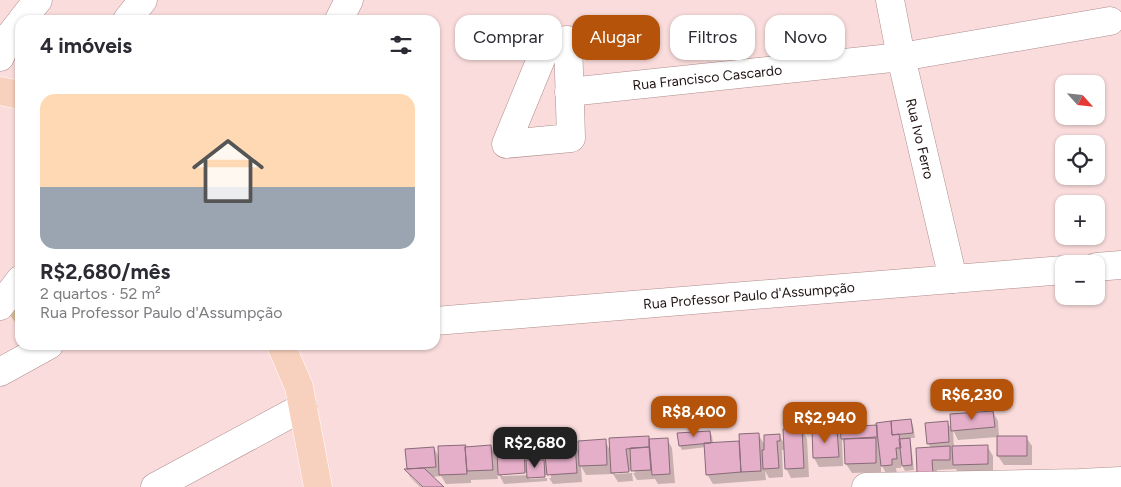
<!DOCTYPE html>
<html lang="pt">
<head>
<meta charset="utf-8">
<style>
	:root { --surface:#fff; --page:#f2f2f3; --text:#2b2b33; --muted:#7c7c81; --line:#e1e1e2; --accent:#b45309 }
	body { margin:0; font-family:Figtree,sans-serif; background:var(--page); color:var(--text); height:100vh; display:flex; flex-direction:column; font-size:19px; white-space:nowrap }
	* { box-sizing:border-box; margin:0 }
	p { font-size:16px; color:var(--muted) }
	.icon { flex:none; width:28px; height:28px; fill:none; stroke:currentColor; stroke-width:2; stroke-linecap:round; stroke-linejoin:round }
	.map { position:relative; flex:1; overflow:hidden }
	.sheet { position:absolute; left:15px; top:15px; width:425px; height:335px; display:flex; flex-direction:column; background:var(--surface); border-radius:15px; box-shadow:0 1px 4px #0004 }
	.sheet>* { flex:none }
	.top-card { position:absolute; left:455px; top:15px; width:475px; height:45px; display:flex; gap:10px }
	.needle { width:32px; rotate:117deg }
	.buttons { position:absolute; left:1055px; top:75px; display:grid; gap:10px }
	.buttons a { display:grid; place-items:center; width:50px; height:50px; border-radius:10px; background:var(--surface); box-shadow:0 1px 4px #0004; font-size:25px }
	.price { position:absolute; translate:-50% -42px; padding:0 11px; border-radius:10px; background:var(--accent); color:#fff; font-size:16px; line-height:32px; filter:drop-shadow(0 1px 2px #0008) }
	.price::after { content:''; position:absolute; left:50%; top:30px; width:15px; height:11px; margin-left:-8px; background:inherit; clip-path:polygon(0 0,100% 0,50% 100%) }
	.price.on { background:#222; color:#fff }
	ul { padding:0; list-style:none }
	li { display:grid; align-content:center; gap:10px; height:265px; padding:0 25px }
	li+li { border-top:1px solid var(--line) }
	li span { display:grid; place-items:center; height:155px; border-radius:15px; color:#555 }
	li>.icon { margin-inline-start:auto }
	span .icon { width:90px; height:90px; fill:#fffc; stroke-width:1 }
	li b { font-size:21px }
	h2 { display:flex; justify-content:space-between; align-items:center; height:60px; padding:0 25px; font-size:21px }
	.pill { padding:0 18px; border-radius:15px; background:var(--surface); box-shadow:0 1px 4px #0004; font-size:18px; line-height:45px }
	.pill.on { background:var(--accent); color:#fff }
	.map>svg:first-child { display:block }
</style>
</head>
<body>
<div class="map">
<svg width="1121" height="487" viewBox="0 0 1121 487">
	<rect width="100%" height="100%" fill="#fadcdc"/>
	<path fill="#d7bc99" d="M20,295V329L7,311Z"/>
	<path fill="#0003" fill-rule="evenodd" d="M993,412L998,421L999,438L1026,437L1032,446V465H1004L998,456V437L958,440L953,430Z
		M911,421L913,425L915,438H908L911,444L914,470L905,471L901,463V468H896L897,474L887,475L881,464V472L852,473L846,464V446L842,439L843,466L819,467L814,458L837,430L842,440L841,429L878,426Z
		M947,422L953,431L954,447L987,446L993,456V473L959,474L956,469L937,470V482L924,483L931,448L928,443Z
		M802,430L807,439L809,477L791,478L786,468L785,450H782L783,477L769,478L765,471L766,480L713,484L707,474L706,447L682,450L680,446L710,432L712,436L713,443L740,442L758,434L766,447L779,435L785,445Z
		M648,437L650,440L667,439L672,448L675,483L658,484L655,479L637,480L633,473H635V470L615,471V474L632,473L633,481L618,482L613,474L586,475L581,466L582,482L553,484L549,478H551V475H548L547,473V475L529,476V479L547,478V481L504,484L497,471L498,479L471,480V483L446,484L441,476L432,477L443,487H425L411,474V477L422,487H420L411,478L406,470L434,448L440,459L465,446L466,448L491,447L499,460L523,447L527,454V446L574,444L580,453L605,441L611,452ZM531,472V475L502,476V473Z"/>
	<path fill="#e5aec9" stroke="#886b79" d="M993,411L995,427L951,431L950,414Z
		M911,419L913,433L892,435L891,421Z
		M891,421L892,435L899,434L901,448H896L897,459H892V465L881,466L876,423Z
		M948,421L949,442L927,444L925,423Z
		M877,425V437L841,439L840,427Z
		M802,428L804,468L785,469L783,429Z
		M837,429L839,457L813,458L812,430Z
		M710,431L711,443L679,446L677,433Z
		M759,433L761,471L741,472L739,434Z
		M780,434V441H777L779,468L763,469L762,450H764V435Z
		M649,436V447L626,449L629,472L611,473L609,438Z
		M997,436H1027V456H997Z
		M668,438L670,474L652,475L649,439Z
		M876,438V463L845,464L844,439Z
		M910,438L912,465L902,466L899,439Z
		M606,439L607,465L579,466L578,441Z
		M739,441L741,472L706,475L704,443Z
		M575,442L577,473L547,475L544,445Z
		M466,445L465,447L467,474L439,475L438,446Z
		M491,445L493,470L467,471L465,447Z
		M526,445H544V455L526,456Z
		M988,445V464L953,465L952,446Z
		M524,446L525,473L498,475L497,447Z
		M950,446V460H932L933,473H917L916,448Z
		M434,447L436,467L407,469L405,449Z
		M649,447L651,470L631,471L630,448Z
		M526,460H544L545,477L527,478Z
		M424,468L444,487H423L404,469Z"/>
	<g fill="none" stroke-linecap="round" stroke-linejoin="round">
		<g stroke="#af8c8c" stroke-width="29">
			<g id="minor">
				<path id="s1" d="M890,0L901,57L953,279"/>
				<path d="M22,20L38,0"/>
				<path d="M127,20L143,0"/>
				<path d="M339,20L349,0"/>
				<path d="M568,40L571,138L506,144L548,42Z"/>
				<path d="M0,57L8,38L20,23"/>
				<path id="s2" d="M569,92L901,57L1110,21"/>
				<path d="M1096,267L1121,265"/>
				<path d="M0,306L20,280"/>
				<path id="s3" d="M435,321L1064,270"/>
				<path d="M0,372L49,345"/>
				<path d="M155,487L303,407"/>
				<path d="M866,487L1079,483L1121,481"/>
			</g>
		</g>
		<g stroke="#fff" stroke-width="29">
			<path id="major" d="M0,91L20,95
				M281,345L299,387L318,487"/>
		</g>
		<use href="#minor" stroke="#fff" stroke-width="28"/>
		<use href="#major" stroke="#f8d0be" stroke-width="28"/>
	</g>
	<g text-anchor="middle" stroke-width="4" stroke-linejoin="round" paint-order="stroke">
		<g font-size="14" fill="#211414" stroke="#fdeded">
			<text dy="5" stroke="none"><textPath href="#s2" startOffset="139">Rua Francisco Cascardo</textPath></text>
			<text dy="5" stroke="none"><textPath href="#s1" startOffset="142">Rua Ivo Ferro</textPath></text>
			<text dy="5" stroke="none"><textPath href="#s3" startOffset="315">Rua Professor Paulo d'Assumpção</textPath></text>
		</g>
	</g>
</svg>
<div class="buttons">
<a><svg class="needle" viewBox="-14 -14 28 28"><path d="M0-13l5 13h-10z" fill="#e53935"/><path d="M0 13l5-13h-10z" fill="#7c7c81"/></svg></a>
<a><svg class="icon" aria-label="locate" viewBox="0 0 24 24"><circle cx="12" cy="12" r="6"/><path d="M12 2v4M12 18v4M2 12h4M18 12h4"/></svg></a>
<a>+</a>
<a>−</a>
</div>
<b class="price" style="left:972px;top:421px">R$6,230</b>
<b class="price" style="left:694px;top:438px">R$8,400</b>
<b class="price" style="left:825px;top:444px">R$2,940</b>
<b class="price on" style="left:535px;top:469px">R$2,680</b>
<div class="top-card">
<a class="pill">Comprar</a>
<a class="pill on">Alugar</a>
<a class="pill">Filtros</a>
<a class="pill">Novo</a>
</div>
<section class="sheet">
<h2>4 imóveis<svg class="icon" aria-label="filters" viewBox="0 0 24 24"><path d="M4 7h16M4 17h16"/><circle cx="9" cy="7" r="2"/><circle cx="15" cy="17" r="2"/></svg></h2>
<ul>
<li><span style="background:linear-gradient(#ffd9b3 60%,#9aa5b1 0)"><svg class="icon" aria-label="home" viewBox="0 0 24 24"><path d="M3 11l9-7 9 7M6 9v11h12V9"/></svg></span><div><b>R$2,680/mês</b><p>2 quartos · 52 m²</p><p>Rua Professor Paulo d'Assumpção</p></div></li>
</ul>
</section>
</div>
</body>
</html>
